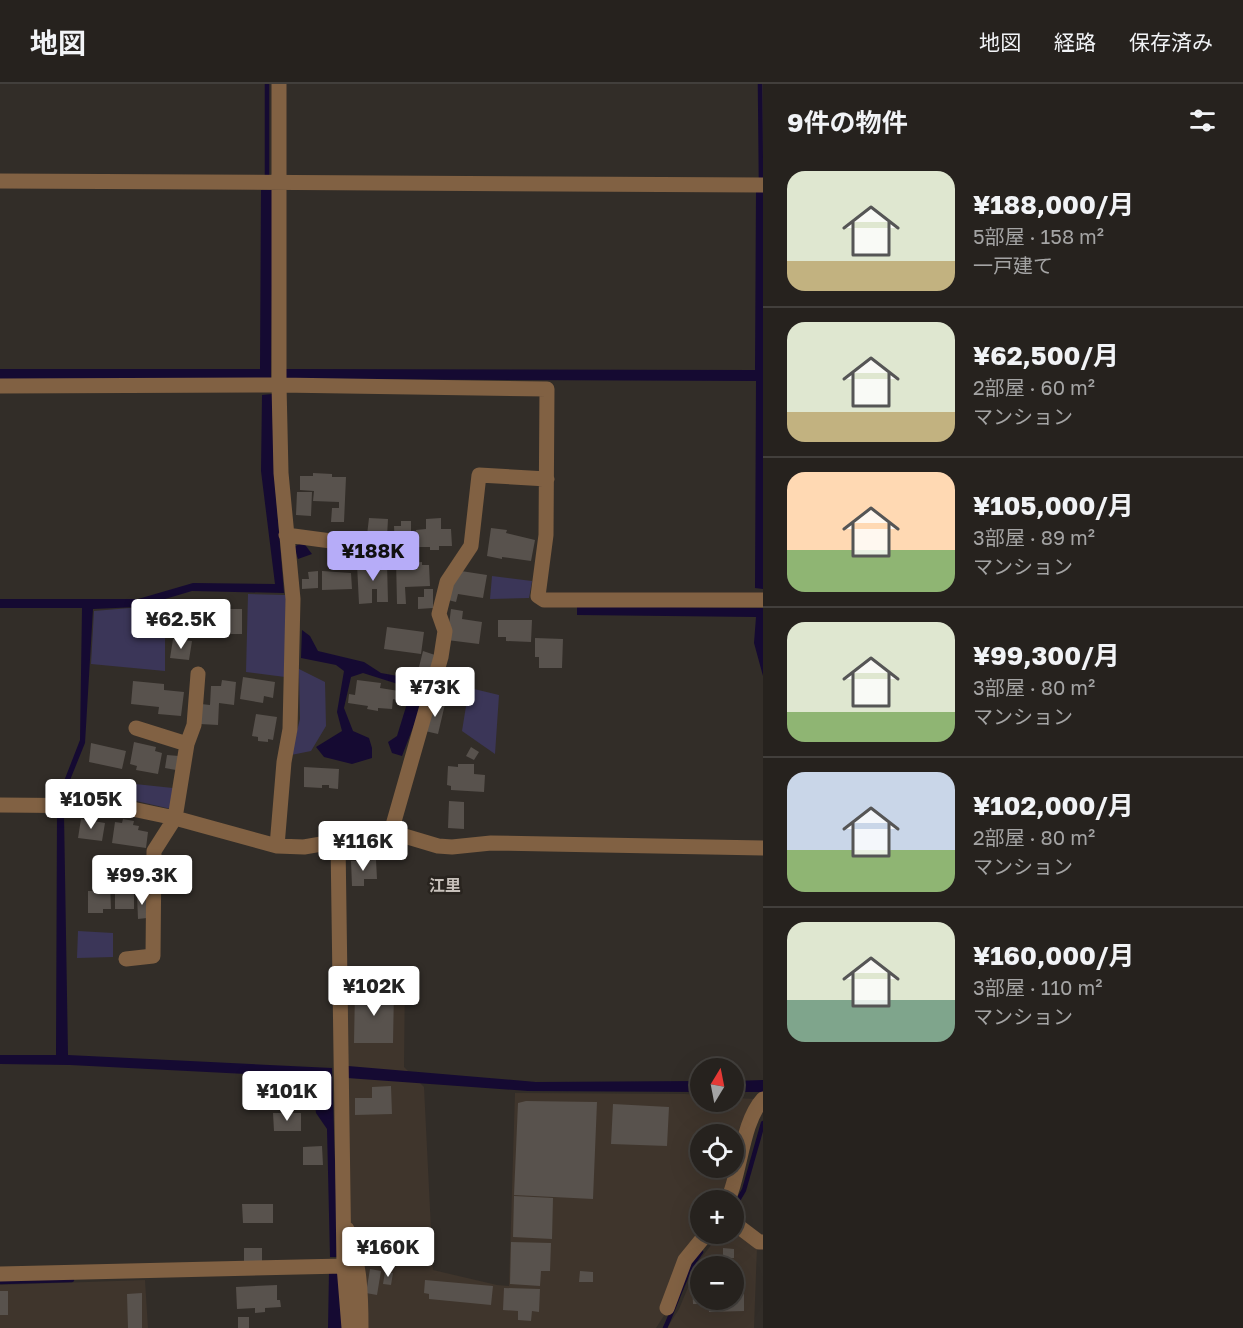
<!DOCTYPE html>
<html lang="ja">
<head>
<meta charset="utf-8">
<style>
	:root { --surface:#26221e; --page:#2e2a27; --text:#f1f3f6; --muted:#a4a4a4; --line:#423f3c; --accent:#b6acf8 }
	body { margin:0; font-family:"Golos Text","Noto Sans JP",sans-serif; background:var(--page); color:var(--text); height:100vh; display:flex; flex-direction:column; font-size:22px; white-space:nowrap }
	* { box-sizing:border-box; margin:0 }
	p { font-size:20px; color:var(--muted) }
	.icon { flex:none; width:33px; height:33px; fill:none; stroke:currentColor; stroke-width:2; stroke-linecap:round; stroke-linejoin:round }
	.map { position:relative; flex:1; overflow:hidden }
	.drawer { display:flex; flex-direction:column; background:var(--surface); width:480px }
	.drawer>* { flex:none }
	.needle { width:39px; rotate:10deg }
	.tools { position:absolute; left:690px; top:974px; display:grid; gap:12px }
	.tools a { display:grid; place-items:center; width:54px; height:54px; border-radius:50%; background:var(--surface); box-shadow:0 6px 24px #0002,0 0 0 2px var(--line); font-size:30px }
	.price { position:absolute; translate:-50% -51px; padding:0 14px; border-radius:6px; background:#fff; color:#222; font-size:20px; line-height:39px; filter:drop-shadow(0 2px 3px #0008) }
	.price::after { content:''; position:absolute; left:50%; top:36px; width:18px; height:14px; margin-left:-9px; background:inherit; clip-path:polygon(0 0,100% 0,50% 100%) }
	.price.current { background:var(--accent); color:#111 }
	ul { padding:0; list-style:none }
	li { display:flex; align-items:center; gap:18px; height:150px; padding:0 24px }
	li+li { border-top:2px solid var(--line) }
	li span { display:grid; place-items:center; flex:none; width:168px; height:120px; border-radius:18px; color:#555 }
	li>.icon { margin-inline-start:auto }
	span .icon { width:72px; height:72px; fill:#fffc; stroke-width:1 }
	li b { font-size:26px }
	h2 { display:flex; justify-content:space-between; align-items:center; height:72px; padding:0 24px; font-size:26px }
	header { display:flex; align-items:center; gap:36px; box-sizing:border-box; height:84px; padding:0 30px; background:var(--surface); border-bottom:2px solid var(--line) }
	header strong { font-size:28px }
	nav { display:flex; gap:33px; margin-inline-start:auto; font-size:21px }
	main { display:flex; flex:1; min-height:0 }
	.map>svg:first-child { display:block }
</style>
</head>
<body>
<header>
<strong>地図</strong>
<nav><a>地図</a><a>経路</a><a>保存済み</a></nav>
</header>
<main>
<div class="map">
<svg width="763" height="1244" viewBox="0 0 763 1244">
	<rect width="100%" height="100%" fill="#322d28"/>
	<path fill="#3f352c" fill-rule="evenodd" d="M345,888L405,890L404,983L424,1003L433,1186L497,1201L509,1202L515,1009L685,1010L700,1011V1017H734V1014L756,1015L725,1116H700V1149L667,1227L656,1244H365L361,1176L350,1136ZM700,1050H734V1083H700Z
		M734,1147L757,1163L754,1244H667L679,1225L699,1177L720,1149H734ZM700,1182H734V1215H700Z
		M145,1196L148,1244H0V1201Z"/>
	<path fill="#3b3658" d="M492,492L532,497L529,514L490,515Z
		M248,510L286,511L285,593L246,588Z
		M165,521V587L91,580L94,527Z
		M299,585L325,598L326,642L311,667L291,671L300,635Z
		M444,593L471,595L474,605L499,611L495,670L462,647L467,616L437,611Z
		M135,700L173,704L171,725L132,716Z
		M78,847L113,849V873L77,874Z"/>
	<path fill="#150a32" d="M261,106H273L271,296L0,295V285H260Z
		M763,107V505L755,504L756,297L286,295V285L755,286L756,108Z
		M272,310L274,386L284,509L192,507L138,523L93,525L85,659L64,711L59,710L80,656L82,524H0V515H138L193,499L275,500L261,387L262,311Z
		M303,458L312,470L298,475L294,463Z
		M577,522L763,524V592L754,559L756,533L577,531Z
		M302,546L310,552L318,567L364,578L381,589L409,594L422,611L417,633L402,672L392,669L388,658L397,652L409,613L404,602L363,589L351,593L344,624L353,647L369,654L372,664V674L352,680L324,673L316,663L342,647L337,628L344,587L336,581L301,574Z
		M57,729L64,730L68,971L332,984L338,1173H330L327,1045L316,1029L313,1002L304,993L70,981L0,980V971H56Z
		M348,982L536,998L700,997V1008L528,1007L347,994Z
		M763,996V1008H734V997Z
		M329,1187H338L343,1244H328Z"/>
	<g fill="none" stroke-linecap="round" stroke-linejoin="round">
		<path stroke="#150a32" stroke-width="4.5" d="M760,0L761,99
			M267,96V0
			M734,1123L744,1106L763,1039
			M0,1198L72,1196
			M665,1244C677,1219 684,1190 701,1168"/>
	</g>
	<path fill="#58524d" d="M313,389L332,390V393H346L344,438H331L332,424H339V418L313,417L314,407L300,406V392H313Z
		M297,408H312L311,432L296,431Z
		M369,434L388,435L387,453L367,451Z
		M441,434V445H451L452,462H439V466H430V463H416V446L426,445V435Z
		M401,437H411V464H395L394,442H401Z
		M491,444L507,446L506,449L535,456L531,477L502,473V475L487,472Z
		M409,474V479L422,478V481H429L430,502L405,503L406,520H397L396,475Z
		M387,479L388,518H377V505H372V519L359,520L357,480Z
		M318,487V504L302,505V495H309L308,488Z
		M322,487L351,489L352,505L322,506Z
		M461,487L487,491L483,514L458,510L456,518L448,516L450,502Z
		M424,505H433V524L418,525V513H424Z
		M210,525H242V550H225V553H215V551L193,550V553H169V533H174V526H182V530H191V533H210Z
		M451,525L463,527L462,535L482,538L479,560L447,556Z
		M498,536H532L531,558L506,557V553H498Z
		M387,543L424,548L421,570L384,565Z
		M535,554L563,555L562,584H539V573H535Z
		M173,555L192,557L189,576L170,574Z
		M423,567L435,571L429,590L418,587Z
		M243,593L275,598L273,614L264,612L263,619L240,615Z
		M222,596L236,598L234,621L219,619L218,641L200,640L201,620L210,621L211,602H221Z
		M357,596L381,599L380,604L405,608L404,617L393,615L392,625L378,624V627L367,625L368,622L348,619L349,610L355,611Z
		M133,597L164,600V606L184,608L181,632L158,630L159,623L131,620Z
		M432,617L445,620L438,650L425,647Z
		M256,630L277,633L273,656L268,655V658L258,657V653L252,652Z
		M134,658L156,663L155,667L162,669L158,690L136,686L137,682L130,680Z
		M91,659L126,667L122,685L89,678Z
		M471,663L479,668L474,676L466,672Z
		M167,671L179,672L176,686L165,684Z
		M458,680H474V690L485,691L484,708L451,706V702L447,701L448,682L458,683Z
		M304,683L339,685L338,705L329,704V701H322V704L304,703Z
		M449,717L464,718V745L448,744Z
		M81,735L105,739L102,757L78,754Z
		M123,735L134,737L133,741L139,742L138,746L148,748L146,764L112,759L115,738L122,739Z
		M376,776L377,795H364V802H352L351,777Z
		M110,798L111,825H103V829H88V807H99V799Z
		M115,808H134V825H115Z
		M147,810V834L138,835L137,811Z
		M355,906H394L393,959H354Z
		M391,1002L392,1030L355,1031V1014H372V1003Z
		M526,1017L597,1018L593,1115L514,1111L518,1019Z
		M613,1020L669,1023L667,1062L611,1060Z
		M273,1029H301V1047H274Z
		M322,1062L323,1081H303V1063Z
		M514,1112L553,1114L552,1155L513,1153Z
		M242,1120H273V1139H243Z
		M511,1158L551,1159L550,1187H541L540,1202L510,1200Z
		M244,1164H262V1177H244Z
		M723,1164L734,1165V1174H723Z
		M370,1185L381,1187L377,1211L366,1209Z
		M580,1187L593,1188V1198H579Z
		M385,1188L393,1189L391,1201L383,1200Z
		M425,1196L493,1202L491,1221L429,1215V1210L424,1209Z
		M692,1198H700V1215H734V1201H744V1227L709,1228V1220H693Z
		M277,1201V1216H280L281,1223L265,1224V1228L255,1229V1224L237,1225L236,1203Z
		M504,1204L540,1205L539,1228L532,1227L531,1237L518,1236V1227L503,1226Z
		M0,1207H8V1231H0Z
		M142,1209V1244H128L127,1210Z
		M238,1233H249V1244H238Z"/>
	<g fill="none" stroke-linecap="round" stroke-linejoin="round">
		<path stroke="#816143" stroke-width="15" d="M0,97L763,101
			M0,302L279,301L547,305L546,451L538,512L544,516H763
			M286,451L346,459
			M136,644L187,660
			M0,721L118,722L175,734L277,762L304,763L391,748L438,762L452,763L491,759L763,764
			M391,748L441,573L445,547L439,530L447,498L471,462L479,391L547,395
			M338,757L344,1182L349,1244
			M277,762L284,678L290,645L293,515L281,389L279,301V0
			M126,875L153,872L154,767L175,734L187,660L194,641L198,590
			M728,1116C741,1086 742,1038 763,1015
			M734,1139L759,1158H763
			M347,1145C360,1180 361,1208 361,1244
			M0,1190L344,1182
			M667,1224L685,1176L707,1149"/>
	</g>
	<g text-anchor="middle" stroke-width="5" stroke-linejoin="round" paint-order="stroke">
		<g font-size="16" font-weight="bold" fill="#c7c0ba" stroke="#28231e">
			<text x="445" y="807">江里</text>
		</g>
	</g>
</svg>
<div class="tools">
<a><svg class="needle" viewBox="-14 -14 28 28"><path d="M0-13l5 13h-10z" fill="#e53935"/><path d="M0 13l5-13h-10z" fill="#a4a4a4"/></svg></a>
<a><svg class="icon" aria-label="locate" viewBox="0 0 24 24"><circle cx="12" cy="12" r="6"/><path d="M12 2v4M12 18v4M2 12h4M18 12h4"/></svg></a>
<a>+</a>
<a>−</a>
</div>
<b class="price current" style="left:373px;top:498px">¥188K</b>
<b class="price" style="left:181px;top:566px">¥62.5K</b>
<b class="price" style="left:435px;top:634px">¥73K</b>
<b class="price" style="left:91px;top:746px">¥105K</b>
<b class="price" style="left:363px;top:788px">¥116K</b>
<b class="price" style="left:142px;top:822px">¥99.3K</b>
<b class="price" style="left:374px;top:933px">¥102K</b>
<b class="price" style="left:287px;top:1038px">¥101K</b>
<b class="price" style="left:388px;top:1194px">¥160K</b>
</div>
<section class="drawer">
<h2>9件の物件<svg class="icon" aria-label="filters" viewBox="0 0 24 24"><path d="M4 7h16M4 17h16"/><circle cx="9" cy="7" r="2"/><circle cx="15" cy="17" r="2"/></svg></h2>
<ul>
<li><span style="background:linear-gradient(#dfe7d0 75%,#c2b280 0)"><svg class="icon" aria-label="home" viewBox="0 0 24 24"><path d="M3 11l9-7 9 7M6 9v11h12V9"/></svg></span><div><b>¥188,000/月</b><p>5部屋 · 158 m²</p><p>一戸建て</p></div></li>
<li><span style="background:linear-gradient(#dfe7d0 75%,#c2b280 0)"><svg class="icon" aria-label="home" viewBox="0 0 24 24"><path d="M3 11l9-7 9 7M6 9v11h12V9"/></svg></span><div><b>¥62,500/月</b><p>2部屋 · 60 m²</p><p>マンション</p></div></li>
<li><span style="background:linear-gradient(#ffd9b3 65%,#8fb573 0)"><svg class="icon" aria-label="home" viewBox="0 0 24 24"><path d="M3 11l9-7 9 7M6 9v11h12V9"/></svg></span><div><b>¥105,000/月</b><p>3部屋 · 89 m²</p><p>マンション</p></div></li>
<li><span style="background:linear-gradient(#dfe7d0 75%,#8fb573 0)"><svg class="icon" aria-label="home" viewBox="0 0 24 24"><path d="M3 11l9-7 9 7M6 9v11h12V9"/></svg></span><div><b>¥99,300/月</b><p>3部屋 · 80 m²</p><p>マンション</p></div></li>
<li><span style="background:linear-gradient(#c9d6e8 65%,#8fb573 0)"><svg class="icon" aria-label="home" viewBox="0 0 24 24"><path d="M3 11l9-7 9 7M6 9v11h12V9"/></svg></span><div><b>¥102,000/月</b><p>2部屋 · 80 m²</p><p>マンション</p></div></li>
<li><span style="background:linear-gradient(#dfe7d0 65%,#7fa58c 0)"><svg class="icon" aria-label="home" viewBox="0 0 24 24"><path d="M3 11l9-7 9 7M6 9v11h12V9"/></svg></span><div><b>¥160,000/月</b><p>3部屋 · 110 m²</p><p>マンション</p></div></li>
</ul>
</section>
</main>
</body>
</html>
